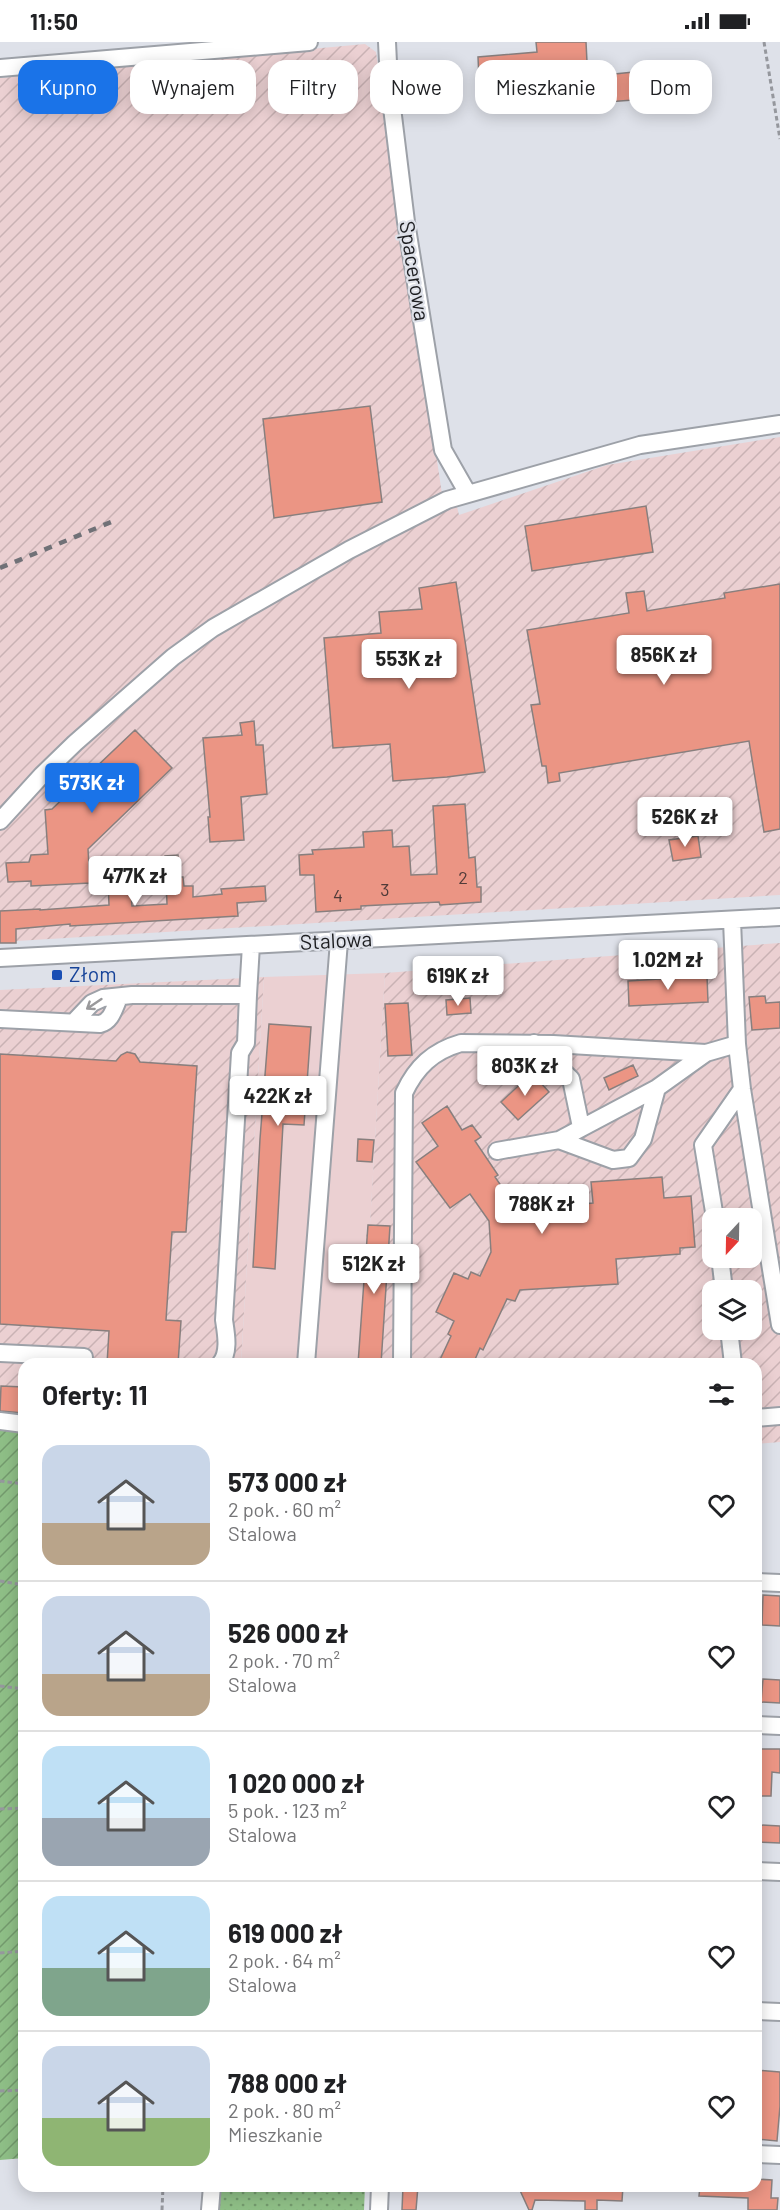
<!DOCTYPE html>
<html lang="pl">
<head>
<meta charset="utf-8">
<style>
	:root { --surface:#fff; --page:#f6f6f6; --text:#202124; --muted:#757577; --line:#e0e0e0; --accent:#1a73e8 }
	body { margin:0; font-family:Barlow,sans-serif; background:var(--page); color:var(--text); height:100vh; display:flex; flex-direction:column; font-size:22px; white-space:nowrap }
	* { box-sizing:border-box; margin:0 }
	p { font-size:20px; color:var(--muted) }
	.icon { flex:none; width:33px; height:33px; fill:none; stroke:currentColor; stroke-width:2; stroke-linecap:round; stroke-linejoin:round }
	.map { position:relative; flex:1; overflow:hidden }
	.side { position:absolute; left:18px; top:1316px; width:744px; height:834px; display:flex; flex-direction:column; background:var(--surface); border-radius:18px; box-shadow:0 3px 15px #0003 }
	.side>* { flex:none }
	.top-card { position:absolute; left:18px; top:18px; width:744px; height:54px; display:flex; gap:12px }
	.needle { width:39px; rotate:202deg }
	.buttons { position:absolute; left:702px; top:1166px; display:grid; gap:12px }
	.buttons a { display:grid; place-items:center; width:60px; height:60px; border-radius:12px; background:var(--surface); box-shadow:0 3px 15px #0003; font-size:30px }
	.price { position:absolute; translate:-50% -51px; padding:0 14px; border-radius:6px; background:#fff; color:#222; font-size:20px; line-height:39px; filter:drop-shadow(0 2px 3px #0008) }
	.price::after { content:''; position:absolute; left:50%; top:36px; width:18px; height:14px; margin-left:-9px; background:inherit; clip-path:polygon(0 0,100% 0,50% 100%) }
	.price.selected { background:var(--accent); color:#fff }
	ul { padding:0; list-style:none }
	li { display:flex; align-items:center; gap:18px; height:150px; padding:0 24px }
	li+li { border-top:2px solid var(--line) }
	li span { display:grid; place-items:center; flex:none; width:168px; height:120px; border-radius:18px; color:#555 }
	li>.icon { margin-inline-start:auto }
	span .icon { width:72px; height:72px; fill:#fffc; stroke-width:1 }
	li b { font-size:26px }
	h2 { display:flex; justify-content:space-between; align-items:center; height:72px; padding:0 24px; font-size:26px }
	.pill { padding:0 21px; border-radius:18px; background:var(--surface); box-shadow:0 3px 15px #0003; font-size:21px; line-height:54px }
	.pill.selected { background:var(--accent); color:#fff }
	.status { display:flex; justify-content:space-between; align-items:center; height:42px; padding:0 30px; background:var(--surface); direction:ltr }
	.status svg { height:16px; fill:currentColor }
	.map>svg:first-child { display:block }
</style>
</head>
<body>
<div class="status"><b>11:50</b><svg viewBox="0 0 49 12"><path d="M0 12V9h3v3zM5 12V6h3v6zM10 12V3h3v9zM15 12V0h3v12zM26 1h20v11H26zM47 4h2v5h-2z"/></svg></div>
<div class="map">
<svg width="780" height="2168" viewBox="0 0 780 2168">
	<defs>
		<pattern id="industrial-furrows" width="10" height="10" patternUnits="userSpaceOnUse" patternTransform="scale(1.5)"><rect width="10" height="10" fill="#ebd0d2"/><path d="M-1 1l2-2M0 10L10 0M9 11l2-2" fill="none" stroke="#c9b2b4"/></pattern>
		<pattern id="grass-dots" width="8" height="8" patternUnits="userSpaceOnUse" patternTransform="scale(1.5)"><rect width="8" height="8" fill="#8ebe86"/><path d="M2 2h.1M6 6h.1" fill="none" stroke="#739a6d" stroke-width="1.8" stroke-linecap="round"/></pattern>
		<pattern id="park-crowns" width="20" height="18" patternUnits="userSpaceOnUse" patternTransform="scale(1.5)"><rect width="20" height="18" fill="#8ebe86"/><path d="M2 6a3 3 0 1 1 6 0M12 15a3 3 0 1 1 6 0" fill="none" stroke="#739a6d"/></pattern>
		<pattern id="garden-furrows" width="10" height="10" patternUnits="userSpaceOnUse" patternTransform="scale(1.5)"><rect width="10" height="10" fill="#8ebe86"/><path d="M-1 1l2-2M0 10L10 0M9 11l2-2" fill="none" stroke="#739a6d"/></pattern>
	</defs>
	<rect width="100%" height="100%" fill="#dee1e9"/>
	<path fill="#ebd0d2" d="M385,931L370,1183H367L358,1321L241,1322L264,935Z"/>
	<path fill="url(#industrial-furrows)" fill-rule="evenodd" d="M365,2L376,10L442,452L457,465L459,473L607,423L780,395V853L0,900V36Z
		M780,901V1400L756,1402V1322H358L367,1182H370L385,931ZM712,1176H752V1215H712ZM712,1248H752V1287H712Z
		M264,935L241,1321L24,1322V1391L0,1388V948Z"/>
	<path fill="url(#grass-dots)" d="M220,2144H365L364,2168H218Z"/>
	<path fill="url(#park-crowns)" d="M272,2144H332L331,2151L272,2147Z"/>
	<path fill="url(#garden-furrows)" d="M0,1388L24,1391V2116L0,2118Z"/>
	<path fill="#eb9584" stroke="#887f7e" stroke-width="1.5" d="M536,0H586L587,20L582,25L564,26L566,49L562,54L495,59L493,36L479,37L478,15L537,10Z
		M643,29L646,57L607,60L605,33Z
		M370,364L382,460L274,476L263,377Z
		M646,464L653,510L532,529L525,484Z
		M456,540L485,730L447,735L393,739L390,702L333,706L324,596L381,591L379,570L422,567L419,546Z
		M780,542V787L764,790L749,699L559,731L560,739L548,741L546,724H542L531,663L540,662L527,588L629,571L626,551L644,549L647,569L725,556L724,551Z
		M254,679L256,703H263L267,752L241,755L244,798L210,800L208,775H210L203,696L242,693L240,681Z
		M135,688L172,726L88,807L90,841L31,844V839L8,840L6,821L29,820L31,813L48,812L45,768L52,767Z
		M465,762L469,816L475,815L477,845H481V860L440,863L439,860L361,864V867L316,870L314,833H300L299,813L313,812L312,808L364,805L363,790L392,788L393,805L409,804L411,833L437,832L433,764Z
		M698,794L701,815L673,819L669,798Z
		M178,813L179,835H183L184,844H193V855L222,852L221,847L265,844L266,859L237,861L238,874L70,884V882L16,887V901H0V869L40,867V868L109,863L108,840L130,839L132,864L167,862L165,814Z
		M707,934L708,960L629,964L628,939Z
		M765,954L766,961L780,960V986L752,988L749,955Z
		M470,956L471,971L447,973L446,958Z
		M408,961L412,1013L388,1014L385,962Z
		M269,982L311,985L304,1083L283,1082L275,1227L253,1225L260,1097Z
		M127,1010L135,1012L140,1020L197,1024L186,1190H172L166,1278L181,1279L178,1322H107L109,1289L0,1282V1012L116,1019L121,1013Z
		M633,1023L638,1034L609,1048L604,1036Z
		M532,1031L549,1050L518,1078L501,1060Z
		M447,1064L462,1088L472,1083L481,1095L475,1099L498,1133L495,1135L517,1167L545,1165L543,1155L556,1154L558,1164L593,1161L591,1140L662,1135L664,1156L691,1154L695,1205L680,1206V1212L616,1217L618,1242L520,1248L515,1259L507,1257L483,1308L480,1306L473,1322H438L451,1294L448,1292L454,1279L436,1270L454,1231L468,1237L471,1230L480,1234L491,1210L489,1179L470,1152L450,1166L416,1120L438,1104L422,1081Z
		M358,1097L374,1098L372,1120L357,1119Z
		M368,1183L390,1184L381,1322H358Z
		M1,1344L24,1345V1371L0,1369Z
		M763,1553L780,1554V1584L762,1583Z
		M763,1637L780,1638V1661L761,1660Z
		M761,1707H780V1731L772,1730L771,1754H759Z
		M760,1783L780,1784V1801L759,1800Z
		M756,2028L780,2030V2064L777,2099L756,2097Z
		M756,2137L772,2138L771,2156H778L777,2168H748V2156L699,2154L700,2144H756Z
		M403,2144H418L416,2168H402Z
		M518,2144H623L622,2159L597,2158V2168H585V2159L535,2158L532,2168H529Z"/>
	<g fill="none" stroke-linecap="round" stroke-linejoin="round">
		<g stroke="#9da1a8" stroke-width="20">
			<path id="minor" d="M387,0L389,41L406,180L443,408L467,450
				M0,26L309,0
				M0,779L42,733L75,701L173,615L213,586L349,508L447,458L640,403L780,382
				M732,878L737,1002L742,1047L780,1283
				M0,916L780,875
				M248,953L251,903
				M0,977L100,982C112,979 114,966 119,956
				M74,980L92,961L103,956L132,953H248L246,1001L240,1011L224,1278C226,1291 230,1311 220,1322
				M534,1001L571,1037L581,1085
				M559,1098L613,1118L629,1116L643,1097L657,1046
				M497,1109L559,1098L657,1046L706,1011
				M715,1176L703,1103L742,1047
				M720,1215L724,1248
				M729,1287L733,1322
				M0,1311L84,1315
				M306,1322L339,899
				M402,1322L404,1051C416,1025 433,1009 461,1001L553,1002L706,1011L737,1002
				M756,1376L780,1374
				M0,1379L24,1382
				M756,1540L780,1541
				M756,1683L780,1684
				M756,1829L780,1830
				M756,1969L780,1970
				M756,2112L780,2113
				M210,2168L212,2144
				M379,2168L380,2144"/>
		</g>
		<path stroke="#95979d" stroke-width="3" stroke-dasharray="4.5 3" stroke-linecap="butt" d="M764,0L780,97
			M0,1439L24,1442
			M0,1539L24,1543
			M0,1644L24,1647
			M0,1767L24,1766
			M0,1911L24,1909
			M0,2049L24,2048
			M162,2168L163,2144"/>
		<use href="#minor" stroke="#fff" stroke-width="16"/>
		<path stroke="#707177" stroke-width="4.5" stroke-dasharray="8 8" stroke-linecap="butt" d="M0,526L116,478"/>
	</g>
	<defs><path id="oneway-shaft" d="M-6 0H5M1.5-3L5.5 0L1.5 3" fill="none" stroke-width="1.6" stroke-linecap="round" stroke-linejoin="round" transform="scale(1.5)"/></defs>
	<use stroke="#99999b" href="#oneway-shaft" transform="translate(94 962) rotate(146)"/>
	<rect fill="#1a4fb4" stroke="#dee1e9" stroke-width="2" x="51" y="927" width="12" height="12" rx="3"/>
	<g text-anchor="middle" stroke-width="4.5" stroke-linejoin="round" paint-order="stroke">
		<g font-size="18" fill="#503b39">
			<text x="463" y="842">2</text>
			<text x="385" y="854">3</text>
			<text x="338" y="860">4</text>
		</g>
		<g font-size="21" fill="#1c1d20" stroke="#dee1e9">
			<text transform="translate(414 229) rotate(81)" y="7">Spacerowa</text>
			<text transform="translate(336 899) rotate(-3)" y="7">Stalowa</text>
		</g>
		<g font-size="21" fill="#164399" stroke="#dee1e9" text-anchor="start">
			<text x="69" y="940">Złom</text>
		</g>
	</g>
</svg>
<div class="buttons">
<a><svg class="needle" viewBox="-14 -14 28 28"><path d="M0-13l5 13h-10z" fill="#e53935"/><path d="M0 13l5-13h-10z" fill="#757577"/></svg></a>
<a><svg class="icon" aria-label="layers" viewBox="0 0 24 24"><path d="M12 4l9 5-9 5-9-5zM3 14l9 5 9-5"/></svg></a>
</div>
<b class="price" style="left:664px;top:644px">856K zł</b>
<b class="price" style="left:409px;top:648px">553K zł</b>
<b class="price selected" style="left:92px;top:772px">573K zł</b>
<b class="price" style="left:685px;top:806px">526K zł</b>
<b class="price" style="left:135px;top:865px">477K zł</b>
<b class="price" style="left:668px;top:949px">1.02M zł</b>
<b class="price" style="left:458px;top:965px">619K zł</b>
<b class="price" style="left:525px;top:1055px">803K zł</b>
<b class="price" style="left:278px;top:1085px">422K zł</b>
<b class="price" style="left:542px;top:1193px">788K zł</b>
<b class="price" style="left:374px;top:1253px">512K zł</b>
<div class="top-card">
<a class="pill selected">Kupno</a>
<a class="pill">Wynajem</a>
<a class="pill">Filtry</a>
<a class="pill">Nowe</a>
<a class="pill">Mieszkanie</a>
<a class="pill">Dom</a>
</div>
<section class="side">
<h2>Oferty: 11<svg class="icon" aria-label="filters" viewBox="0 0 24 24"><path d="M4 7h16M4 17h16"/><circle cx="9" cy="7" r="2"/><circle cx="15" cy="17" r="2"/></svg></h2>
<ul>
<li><span style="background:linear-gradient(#c9d6e8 65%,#b9a48a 0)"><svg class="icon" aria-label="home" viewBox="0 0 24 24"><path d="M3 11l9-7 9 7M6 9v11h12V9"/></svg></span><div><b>573 000 zł</b><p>2 pok. · 60 m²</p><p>Stalowa</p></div><svg class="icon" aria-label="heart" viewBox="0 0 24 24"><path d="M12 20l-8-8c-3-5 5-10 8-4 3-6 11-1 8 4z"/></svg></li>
<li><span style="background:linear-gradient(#c9d6e8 65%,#b9a48a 0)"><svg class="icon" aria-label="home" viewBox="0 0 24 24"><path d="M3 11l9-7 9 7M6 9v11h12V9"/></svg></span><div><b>526 000 zł</b><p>2 pok. · 70 m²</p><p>Stalowa</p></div><svg class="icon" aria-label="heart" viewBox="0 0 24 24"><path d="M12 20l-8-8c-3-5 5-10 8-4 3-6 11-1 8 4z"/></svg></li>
<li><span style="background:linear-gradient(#bfe0f5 60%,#9aa5b1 0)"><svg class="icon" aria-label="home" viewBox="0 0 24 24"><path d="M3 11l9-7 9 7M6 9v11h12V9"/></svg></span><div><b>1 020 000 zł</b><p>5 pok. · 123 m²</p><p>Stalowa</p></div><svg class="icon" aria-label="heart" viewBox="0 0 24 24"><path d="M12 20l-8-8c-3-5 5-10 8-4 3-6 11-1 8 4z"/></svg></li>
<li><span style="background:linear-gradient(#bfe0f5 60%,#7fa58c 0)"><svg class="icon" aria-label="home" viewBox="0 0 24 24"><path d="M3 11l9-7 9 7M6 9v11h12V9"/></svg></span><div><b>619 000 zł</b><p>2 pok. · 64 m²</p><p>Stalowa</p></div><svg class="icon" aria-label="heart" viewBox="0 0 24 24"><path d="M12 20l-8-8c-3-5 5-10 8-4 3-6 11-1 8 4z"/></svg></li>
<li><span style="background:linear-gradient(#c9d6e8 60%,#8fb573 0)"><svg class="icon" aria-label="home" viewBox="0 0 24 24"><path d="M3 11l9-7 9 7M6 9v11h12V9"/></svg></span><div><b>788 000 zł</b><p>2 pok. · 80 m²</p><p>Mieszkanie</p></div><svg class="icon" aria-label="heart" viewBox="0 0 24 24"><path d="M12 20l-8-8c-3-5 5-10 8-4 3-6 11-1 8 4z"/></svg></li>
</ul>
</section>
</div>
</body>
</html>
